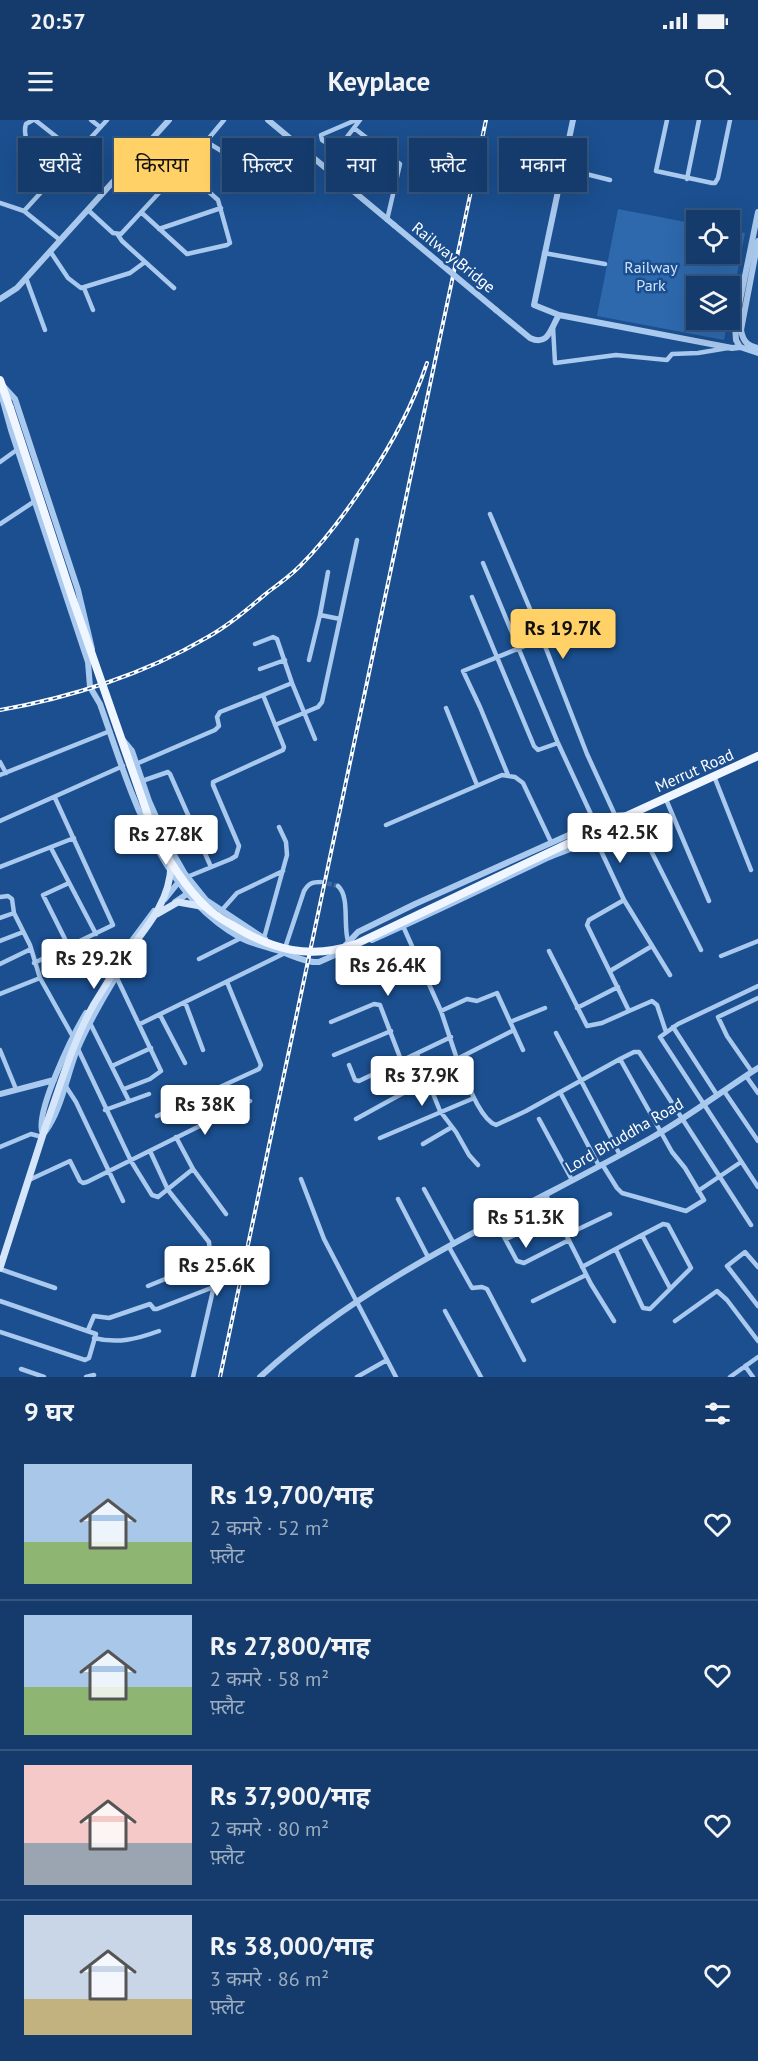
<!DOCTYPE html>
<html lang="hi">
<head>
<meta charset="utf-8">
<style>
	:root { --surface:#143b6b; --page:#214673; --text:#f1f3f6; --muted:#9dadc1; --line:#33557e; --accent:#ffd166 }
	body { margin:0; font-family:"PT Sans","Noto Sans Devanagari",sans-serif; background:var(--page); color:var(--text); height:100vh; display:flex; flex-direction:column; font-size:22px; white-space:nowrap }
	* { box-sizing:border-box; margin:0 }
	p { font-size:20px; color:var(--muted) }
	.icon { flex:none; width:33px; height:33px; fill:none; stroke:currentColor; stroke-width:2; stroke-linecap:round; stroke-linejoin:round }
	.map { position:relative; height:1257px; overflow:hidden }
	.details { display:flex; flex-direction:column; background:var(--surface); flex:1 }
	.details>* { flex:none }
	.guide { position:absolute; left:18px; top:18px; width:723px; height:54px; display:flex; gap:12px }
	.tools { position:absolute; left:686px; top:90px; display:grid; gap:12px }
	.tools a { display:grid; place-items:center; width:54px; height:54px; border-radius:0px; background:var(--surface); box-shadow:0 6px 24px #0002,0 0 0 2px var(--line); font-size:30px }
	.price { position:absolute; translate:-50% -51px; padding:0 14px; border-radius:6px; background:#fff; color:#222; font-size:20px; line-height:39px; filter:drop-shadow(0 2px 3px #0008) }
	.price::after { content:''; position:absolute; left:50%; top:36px; width:18px; height:14px; margin-left:-9px; background:inherit; clip-path:polygon(0 0,100% 0,50% 100%) }
	.price.current { background:var(--accent); color:#111 }
	ul { padding:0; list-style:none }
	li { display:flex; align-items:center; gap:18px; height:150px; padding:0 24px }
	li+li { border-top:2px solid var(--line) }
	li span { display:grid; place-items:center; flex:none; width:168px; height:120px; border-radius:0px; color:#555 }
	li>.icon { margin-inline-start:auto }
	span .icon { width:72px; height:72px; fill:#fffc; stroke-width:1 }
	li b { font-size:26px }
	h2 { display:flex; justify-content:space-between; align-items:center; height:72px; padding:0 24px; font-size:26px }
	.tag { padding:0 21px; border-radius:0px; background:var(--surface); box-shadow:0 6px 24px #0002,0 0 0 2px var(--line); font-size:21px; line-height:54px }
	.tag.current { background:var(--accent); color:#111 }
	.status { display:flex; justify-content:space-between; align-items:center; height:42px; padding:0 30px; background:var(--surface); direction:ltr }
	.status svg { height:16px; fill:currentColor }
	header { display:flex; justify-content:space-between; align-items:center; height:78px; padding:0 24px; background:var(--surface); font-size:27px; font-weight:600 }
	.map>svg:first-child { display:block }
</style>
</head>
<body>
<div class="status"><b>20:57</b><svg viewBox="0 0 49 12"><path d="M0 12V9h3v3zM5 12V6h3v6zM10 12V3h3v9zM15 12V0h3v12zM26 1h20v11H26zM47 4h2v5h-2z"/></svg></div>
<header><svg class="icon" aria-label="menu" viewBox="0 0 24 24"><path d="M4 6h16M4 12h16M4 18h16"/></svg>Keyplace<svg class="icon" aria-label="search" viewBox="0 0 24 24"><circle cx="10" cy="10" r="6"/><path d="M15 15l6 6"/></svg></header>
<div class="map">
<svg width="758" height="1257" viewBox="0 0 758 1257">
	<rect width="100%" height="100%" fill="#1b4f8f"/>
	<path fill="#2e69ad" d="M618,89L696,104V134H729V110L745,113L729,195V166H696V200H728L724,220L597,196Z"/>
	<g fill="none" stroke-linecap="round" stroke-linejoin="round">
		<path stroke="#3d69a0" stroke-width="4.5" stroke-dasharray="4.5 2" stroke-linecap="butt" d="M321,762L338,766"/>
		<path stroke="#a9c9ee" stroke-width="4.5" d="M33,0L26,4C20,21 42,47 54,58
			M35,0L77,33
			M91,0L100,7
			M667,0L656,51L712,63H715L718,58L730,0
			M354,8L400,44L387,100
			M204,24L224,0
			M338,30L322,20L321,15L356,0
			M324,47L360,0
			M562,48L610,60
			M687,59L699,0
			M0,83L24,91L60,120
			M88,90L113,113L121,114L204,24H210L238,41L287,17
			M24,91L107,0
			M142,93L187,134L227,125L230,123L218,80L151,20
			M159,109L221,88
			M118,115L122,121L174,168
			M50,131L68,158L81,168L130,153L145,142
			M544,133L605,144
			M26,158L45,210
			M84,168L93,190
			M553,207L555,243L616,235L667,240L672,234L698,233L728,228
			M0,342L18,329
			M490,394L538,508L587,634L615,695
			M0,404L35,381
			M328,452L320,495L340,499
			M472,477L534,626L538,630L558,623L483,443
			M255,524L273,517L277,519L292,563
			M309,540L320,495
			M260,549L285,540
			M446,588L477,665
			M275,605L318,587L322,582L357,420
			M558,623L595,703
			M0,642L6,653
			M136,644L215,610L219,606L217,597L220,592L263,575
			M0,655L110,611
			M508,655L480,587L463,551L542,519
			M714,656L751,750
			M142,661L168,652L170,654L211,747
			M665,677L709,781
			M632,693L701,830
			M0,701L123,646
			M386,705L502,655L515,657L523,663L551,722
			M595,718L624,780L670,855
			M51,728L96,814
			M0,747L74,718
			M187,757L231,739L236,736L239,726L213,665V662L283,630L284,627L263,575L292,563L315,619
			M338,766C350,777 343,805 348,821
			M0,777L8,776L12,779L14,793L30,825L40,858L73,917
			M221,791L237,773L283,751
			M0,798L14,793
			M403,806L441,891L457,939L514,910
			M264,818L287,735L286,722L279,707
			M0,821L23,812
			M69,827L43,775L69,763
			M549,831L587,906L602,903L629,891L587,805L589,800L624,780
			M721,836L758,821
			M199,839L241,818
			M34,843L113,805L55,678
			M0,844L31,829
			M610,851L652,826
			M116,856L161,951L150,959L124,969
			M758,866L678,904L660,917L758,1067
			M0,874L40,858
			M185,882L203,930
			M577,888L618,867
			M441,891L467,879L477,881L497,873L523,930
			M629,891L652,881L657,885L666,912
			M160,895L185,943
			M331,902L374,884L380,885L401,940
			M510,902L545,888
			M90,903L129,981
			M140,904L283,834L304,771C309,763 312,762 321,762
			M673,907L717,975
			M556,913L620,1035
			M78,929L131,1041L152,1075L158,1077L193,1049
			M0,930L16,969
			M417,934L440,991L456,1012L469,1035L478,1045
			M334,935L391,911
			M457,939C465,956 479,999 496,1005L526,991L620,939L634,932H639L751,1105
			M349,945L355,960L359,961L451,917
			M112,946L151,928
			M752,952L727,916L718,897L758,878
			M746,956L758,973
			M65,965L76,982L123,1081
			M724,971L758,1021
			M560,972L599,1046
			M105,990L149,974
			M157,996L259,949L261,945L227,862
			M356,999L427,960
			M539,999L572,1060
			M176,1017L193,1049L226,1094
			M380,1018L474,978
			M423,1024L452,1007
			M0,1027L31,1014L42,1017
			M150,1031L168,1070L209,1122L210,1134L207,1142
			M602,1044L617,1068L622,1073L686,1091L704,1080L685,1048L672,1032L620,939
			M301,1059L324,1119L396,1257
			M29,1060L70,1041L80,1061L83,1063L87,1062L250,981
			M424,1069L454,1124
			M698,1071L741,1042
			M546,1075L591,1164L614,1201
			M398,1079L428,1137
			M495,1100L517,1141L524,1143L569,1120
			M566,1115L610,1094
			M506,1119L556,1096
			M449,1127L472,1168L482,1167L487,1169L524,1240
			M616,1130L643,1188L650,1189L691,1148L668,1105L663,1104L642,1115
			M582,1147L642,1115L670,1168
			M758,1147L745,1132L727,1146L758,1186
			M0,1149L55,1168
			M0,1181L96,1214L89,1238L85,1240L0,1212
			M533,1181L586,1155
			M445,1191L481,1257
			M675,1201L717,1171L727,1180L758,1221
			M88,1210L94,1196L109,1198L150,1184L154,1189H157L211,1168C222,1160 213,1149 207,1142L148,1166
			M94,1218C118,1224 137,1219 159,1211
			M745,1246L753,1257
			M21,1249L44,1257
			M86,1257L94,1255
			M193,1257L214,1166
			M357,1257L387,1240
			M730,1257L758,1237"/>
		<path stroke="#a9c9ee" stroke-width="6" d="M268,0L394,105
			M573,0L534,185L559,195L732,228L740,227
			M758,92L735,205L736,220L740,227L758,233
			M758,121L741,210C743,221 747,226 758,228
			M0,179L17,168L169,0
			M496,190L530,218C549,227 551,207 559,195
			M4,267L15,279L78,470L92,529
			M2,273L3,281L11,310L88,542L90,567L100,584C130,668 157,772 241,818C253,824 264,826 276,830C289,834 302,841 314,842H312H319L346,830
			M122,619L132,631L149,681L170,728L185,754L206,780L265,819
			M165,779L185,754
			M175,782L196,768
			M372,820C431,794 489,766 547,738C570,728 609,718 624,698
			M128,826L154,791
			M342,829L358,812L415,784L611,696L626,695
			M0,974L54,960
			M45,1012C61,991 67,955 77,930C92,895 112,862 133,830
			M43,1014C33,995 74,913 86,893
			M260,1257C374,1152 518,1093 651,1018C688,997 722,971 758,948"/>
		<path stroke="#d6e6fa" stroke-width="7" d="M0,1148L45,1008"/>
		<path stroke="#f0f6ff" stroke-width="8" d="M0,260L10,288
			M609,704L758,636"/>
		<g stroke="#fff" stroke-width="4">
			<path id="rail" d="M0,590C69,578 145,554 206,518C228,506 249,488 268,472C279,464 290,456 300,446C326,420 347,391 367,361C392,324 413,285 427,243
				M220,1257L486,0"/>
		</g>
		<use href="#rail" stroke="#1b4f8f" stroke-width="1.5" stroke-dasharray="4.5" stroke-linecap="butt"/>
		<path stroke="#a9c9ee" stroke-width="6" d="M394,105L496,190"/>
		<path stroke="#d6e6fa" stroke-width="7" d="M157,794L178,782L206,787
			M45,1008C60,967 72,923 94,884C102,871 110,858 118,845C140,814 170,786 171,745"/>
		<path stroke="#f0f6ff" stroke-width="8" d="M10,288L72,477L153,710C167,738 183,765 206,787C213,794 223,800 232,805C272,830 310,840 356,824L609,704"/>
	</g>
	<g text-anchor="middle" stroke-width="5" stroke-linejoin="round" paint-order="stroke">
		<g font-size="16" fill="#fff" stroke="#1b4f8f">
			<text transform="translate(454 137) rotate(39)" y="6">Railway Bridge</text>
			<text transform="translate(694 650) rotate(-24)" y="6">Merrut Road</text>
			<text transform="translate(624 1015) rotate(-30)" y="6">Lord Bhuddha Road</text>
		</g>
		<g font-size="16" fill="#cfe3fa" stroke="#1b4f8f">
			<text x="651" y="153">Railway<tspan x="651" dy="18">Park</tspan></text>
		</g>
	</g>
</svg>
<div class="tools">
<a><svg class="icon" aria-label="locate" viewBox="0 0 24 24"><circle cx="12" cy="12" r="6"/><path d="M12 2v4M12 18v4M2 12h4M18 12h4"/></svg></a>
<a><svg class="icon" aria-label="layers" viewBox="0 0 24 24"><path d="M12 4l9 5-9 5-9-5zM3 14l9 5 9-5"/></svg></a>
</div>
<b class="price current" style="left:563px;top:540px">Rs 19.7K</b>
<b class="price" style="left:620px;top:744px">Rs 42.5K</b>
<b class="price" style="left:166px;top:746px">Rs 27.8K</b>
<b class="price" style="left:94px;top:870px">Rs 29.2K</b>
<b class="price" style="left:388px;top:877px">Rs 26.4K</b>
<b class="price" style="left:422px;top:987px">Rs 37.9K</b>
<b class="price" style="left:205px;top:1016px">Rs 38K</b>
<b class="price" style="left:526px;top:1129px">Rs 51.3K</b>
<b class="price" style="left:217px;top:1177px">Rs 25.6K</b>
<div class="guide">
<a class="tag">खरीदें</a>
<a class="tag current">किराया</a>
<a class="tag">फ़िल्टर</a>
<a class="tag">नया</a>
<a class="tag">फ़्लैट</a>
<a class="tag">मकान</a>
</div>
</div>
<section class="details">
<h2>9 घर<svg class="icon" aria-label="filters" viewBox="0 0 24 24"><path d="M4 7h16M4 17h16"/><circle cx="9" cy="7" r="2"/><circle cx="15" cy="17" r="2"/></svg></h2>
<ul>
<li><span style="background:linear-gradient(#a9c7e8 65%,#8fb573 0)"><svg class="icon" aria-label="home" viewBox="0 0 24 24"><path d="M3 11l9-7 9 7M6 9v11h12V9"/></svg></span><div><b>Rs 19,700/माह</b><p>2 कमरे · 52 m²</p><p>फ़्लैट</p></div><svg class="icon" aria-label="heart" viewBox="0 0 24 24"><path d="M12 20l-8-8c-3-5 5-10 8-4 3-6 11-1 8 4z"/></svg></li>
<li><span style="background:linear-gradient(#a9c7e8 60%,#8fb573 0)"><svg class="icon" aria-label="home" viewBox="0 0 24 24"><path d="M3 11l9-7 9 7M6 9v11h12V9"/></svg></span><div><b>Rs 27,800/माह</b><p>2 कमरे · 58 m²</p><p>फ़्लैट</p></div><svg class="icon" aria-label="heart" viewBox="0 0 24 24"><path d="M12 20l-8-8c-3-5 5-10 8-4 3-6 11-1 8 4z"/></svg></li>
<li><span style="background:linear-gradient(#f6c9c9 65%,#9aa5b1 0)"><svg class="icon" aria-label="home" viewBox="0 0 24 24"><path d="M3 11l9-7 9 7M6 9v11h12V9"/></svg></span><div><b>Rs 37,900/माह</b><p>2 कमरे · 80 m²</p><p>फ़्लैट</p></div><svg class="icon" aria-label="heart" viewBox="0 0 24 24"><path d="M12 20l-8-8c-3-5 5-10 8-4 3-6 11-1 8 4z"/></svg></li>
<li><span style="background:linear-gradient(#c9d6e8 70%,#c2b280 0)"><svg class="icon" aria-label="home" viewBox="0 0 24 24"><path d="M3 11l9-7 9 7M6 9v11h12V9"/></svg></span><div><b>Rs 38,000/माह</b><p>3 कमरे · 86 m²</p><p>फ़्लैट</p></div><svg class="icon" aria-label="heart" viewBox="0 0 24 24"><path d="M12 20l-8-8c-3-5 5-10 8-4 3-6 11-1 8 4z"/></svg></li>
</ul>
</section>
</body>
</html>
